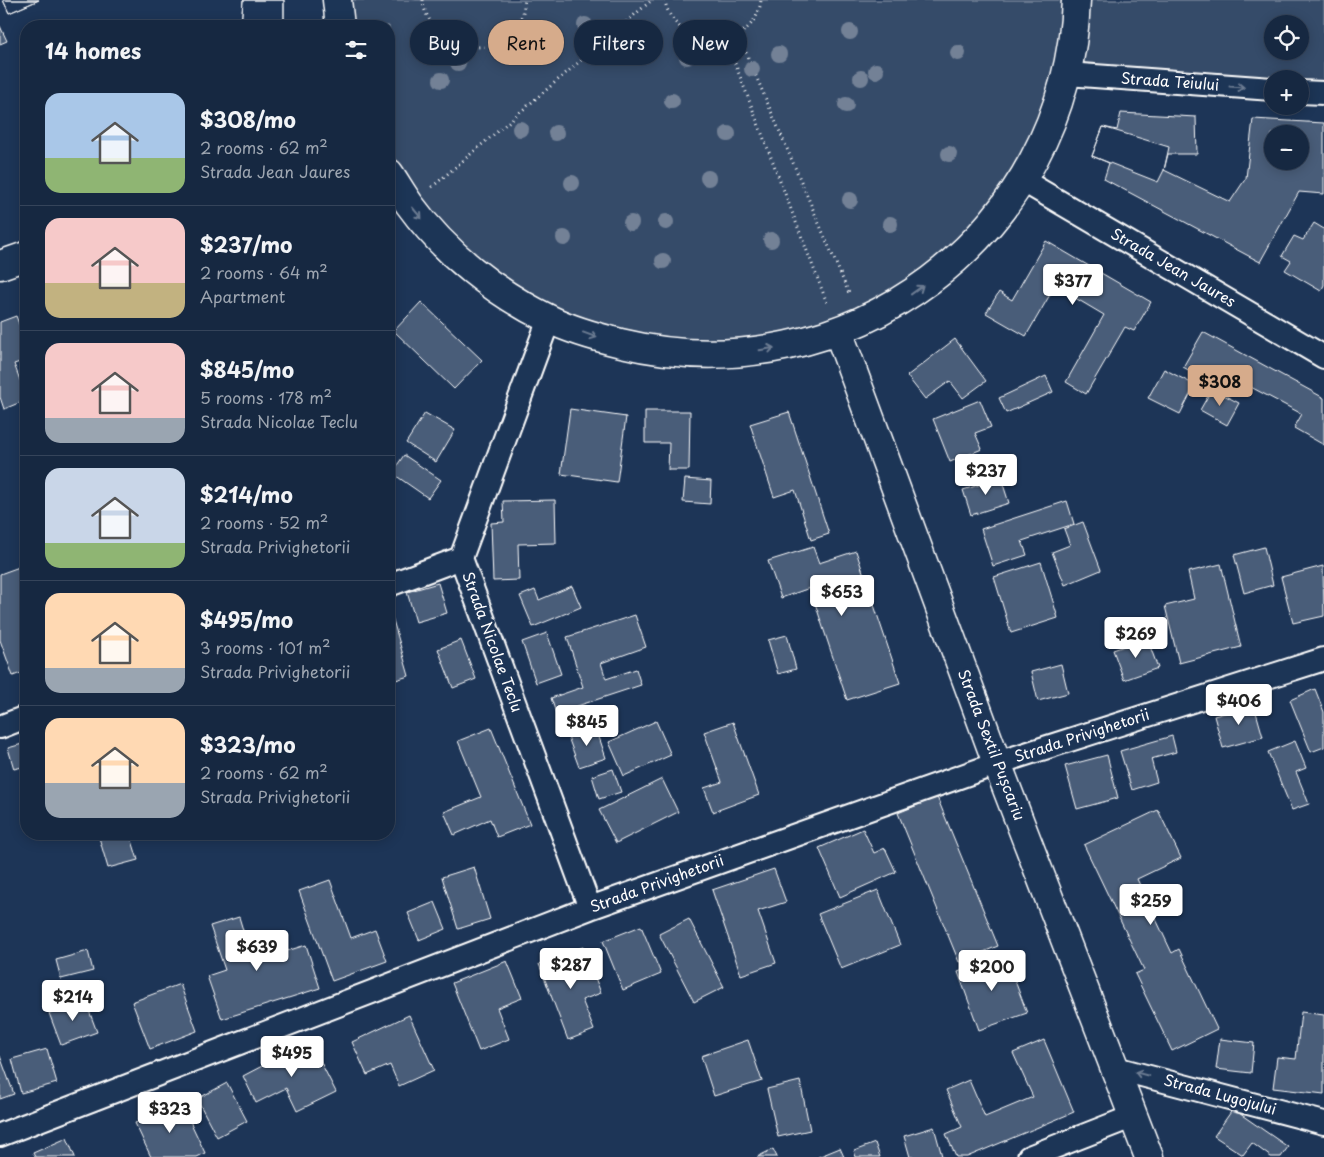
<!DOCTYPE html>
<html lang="en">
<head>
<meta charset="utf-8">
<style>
	:root { --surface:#162841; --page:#23344c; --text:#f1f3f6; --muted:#9ea6b1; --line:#35445a; --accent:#d6ab8b }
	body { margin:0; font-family:"Playpen Sans",sans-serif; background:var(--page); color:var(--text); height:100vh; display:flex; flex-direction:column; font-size:19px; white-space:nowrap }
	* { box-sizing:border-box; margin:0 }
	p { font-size:16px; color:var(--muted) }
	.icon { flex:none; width:28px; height:28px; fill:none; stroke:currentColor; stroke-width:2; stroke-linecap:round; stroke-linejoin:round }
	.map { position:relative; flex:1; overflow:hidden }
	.panel { position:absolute; left:20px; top:20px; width:375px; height:820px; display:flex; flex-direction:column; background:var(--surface); border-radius:20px; box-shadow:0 2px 12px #0003,0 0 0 1px var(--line) }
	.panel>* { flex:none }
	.guide { position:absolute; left:410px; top:20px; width:475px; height:45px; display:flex; gap:10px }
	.fabs { position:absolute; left:1264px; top:15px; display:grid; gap:10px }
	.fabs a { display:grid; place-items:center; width:45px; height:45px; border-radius:50%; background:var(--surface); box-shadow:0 2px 12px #0003,0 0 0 1px var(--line); font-size:25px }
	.price { position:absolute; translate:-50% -42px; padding:0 11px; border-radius:5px; background:#fff; color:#222; font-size:16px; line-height:32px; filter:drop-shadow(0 1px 2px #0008) }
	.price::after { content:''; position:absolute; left:50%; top:30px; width:15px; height:11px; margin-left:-8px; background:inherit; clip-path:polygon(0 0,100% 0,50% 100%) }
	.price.current { background:var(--accent); color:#111 }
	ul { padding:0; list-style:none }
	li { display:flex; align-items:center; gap:15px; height:125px; padding:0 25px }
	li+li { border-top:1px solid var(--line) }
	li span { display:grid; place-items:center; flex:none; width:140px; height:100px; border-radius:15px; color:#555 }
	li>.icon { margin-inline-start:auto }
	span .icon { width:60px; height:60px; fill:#fffc; stroke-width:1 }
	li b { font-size:21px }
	h2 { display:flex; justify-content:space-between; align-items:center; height:60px; padding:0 25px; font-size:21px }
	.pill { padding:0 18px; border-radius:22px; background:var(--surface); box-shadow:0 2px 12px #0003,0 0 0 1px var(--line); font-size:18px; line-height:45px }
	.pill.current { background:var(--accent); color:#111 }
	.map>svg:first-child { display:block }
</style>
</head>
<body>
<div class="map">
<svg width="1324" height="1157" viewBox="0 0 1324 1157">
	<rect width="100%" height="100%" fill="#1d3557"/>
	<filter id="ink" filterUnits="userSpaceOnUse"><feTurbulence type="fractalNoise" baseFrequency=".02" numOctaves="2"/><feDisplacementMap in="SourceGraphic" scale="10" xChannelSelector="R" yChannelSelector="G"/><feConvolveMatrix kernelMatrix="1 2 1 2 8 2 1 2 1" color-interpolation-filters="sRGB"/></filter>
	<g filter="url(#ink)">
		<path fill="#364b69" stroke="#9aa5b4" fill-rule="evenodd" d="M337,0H1324V93L1300,92V79L1067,74L1022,180L882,311L690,354L510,297L389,173V26H340ZM1272,24H1300V51H1272Z"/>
		<path fill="#4a5d79" stroke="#fff" fill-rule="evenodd" d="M3,0H39L9,13Z
			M3,0H39L9,13Z
			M243,0H284V26H241Z
			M243,0H284V26H241Z
			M0,26L7,41L0,44Z
			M1121,113L1196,117L1197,154H1168L1164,170L1230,202L1246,178L1253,119L1324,123V194L1299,192L1260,262L1104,179L1109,163L1092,156L1103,127L1117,130ZM1272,134H1300V161H1272Z
			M1103,127L1169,147L1164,170L1158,182L1092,156Z
			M1314,223L1324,229V285L1321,291L1285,270L1291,261L1282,256L1294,236L1303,240Z
			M1046,241L1151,302L1134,331L1125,327L1086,394L1066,382L1104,315L1055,286L1026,336L986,313L999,292L1012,300Z
			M421,302L482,360L454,389L394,331Z
			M16,316L26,342V360L14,364L26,396V400L4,409L0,397V322Z
			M1203,332L1324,398V445L1294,428L1302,414L1226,374L1219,387L1183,367Z
			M955,339L986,381L963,398L950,381L925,399L907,376Z
			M1164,369L1195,385L1180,414L1148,398Z
			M1046,376L1053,392L1006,413L999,398Z
			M1212,389L1239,403L1227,425L1200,410Z
			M980,400L991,427L975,433L982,449L950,462L933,419Z
			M570,409L626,417L617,482L561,474Z
			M645,411H690L689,470H668L669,443H645Z
			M789,412L829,534L811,540L795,490L774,497L750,424Z
			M425,413L455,430L436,462L406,443Z
			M404,455L441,480L428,498L392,473Z
			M1001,478L1009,503L971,515L963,490Z
			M685,479L711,481L710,504L683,502Z
			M555,500L556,543L518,544L519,580L493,581L491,523L504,522L503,501Z
			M1067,501L1074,524L1022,541L1027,555L993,566L981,529Z
			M1083,522L1101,570L1065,585L1052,552L1070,545L1064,529Z
			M813,547L819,563L856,551L900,683L847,700L810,588L781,598L768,561Z
			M1264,547L1273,585L1244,593L1234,555Z
			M1041,562L1058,618L1011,633L994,577Z
			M1221,564L1241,647L1179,663L1165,606L1194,599L1188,572Z
			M22,566L26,579V671L13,676L0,640V574Z
			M1323,566L1324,616L1293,623L1281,577Z
			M438,583L447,613L416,622L407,592Z
			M572,586L581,607L533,627L520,596L535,590L539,600Z
			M389,606L409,676L389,682Z
			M635,615L646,647L601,663L606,679L636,669L641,685L556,713L551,698L583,687L567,637Z
			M547,633L561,674L536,683L522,642Z
			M787,635L796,669L778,674L768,640Z
			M1147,638L1158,668L1124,680L1113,650Z
			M461,640L476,679L453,688L438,649Z
			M1061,664L1068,693L1038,701L1031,672Z
			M1315,689L1324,712V747L1311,752L1290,700Z
			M1254,705L1263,737L1223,748L1214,716Z
			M656,721L671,755L624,776L609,742Z
			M733,722L759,795L713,812L704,788L722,782L704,732Z
			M491,728L530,824L497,837L490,819L454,835L444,812L481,797L458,741Z
			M596,728L606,758L579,767L568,737Z
			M1172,736L1176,752L1151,759L1157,782L1132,790L1120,751Z
			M1295,741L1306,768L1296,772L1309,804L1292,810L1268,752Z
			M26,743V766L14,769L8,748Z
			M1107,755L1118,798L1077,809L1065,766Z
			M613,769L621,792L599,799L592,776Z
			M662,779L678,812L616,843L599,810Z
			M937,797L998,946L959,962L898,813Z
			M1158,810L1181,858L1137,879L1172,953L1179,949L1217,1029L1172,1051L1135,974L1144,970L1084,845Z
			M863,829L874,853L885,848L896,872L840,897L819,848Z
			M98,834H130L138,860L108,868Z
			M474,867L490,919L458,929L442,877Z
			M774,869L786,902L758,911L776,963L741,975L712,890Z
			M330,880L351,938L375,929L387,961L332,981L299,891Z
			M878,890L900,945L841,969L818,914Z
			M435,902L446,929L419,940L408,913Z
			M239,917L249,950L273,942L277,954L306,945L320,988L222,1019L207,976L225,970L210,926Z
			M689,919L724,987L694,1002L659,934Z
			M641,926L661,974L623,990L603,941Z
			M583,947L601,993L582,1000L594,1030L568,1040L539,964Z
			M88,951L93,971L61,979L56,960Z
			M1005,954L1027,1013L979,1030L958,972Z
			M507,961L522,998L497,1008L509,1039L479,1051L452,983Z
			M180,984L197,1031L150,1049L132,1002Z
			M85,1000L97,1032L61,1045L49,1013Z
			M1301,1012L1324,1015V1094L1273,1088L1277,1057L1296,1059Z
			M409,1015L434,1070L399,1086L390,1065L367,1075L352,1042Z
			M1220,1039L1254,1043L1251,1073L1216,1069Z
			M748,1040L762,1081L714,1096L701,1056Z
			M1044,1040L1074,1112L967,1157H956L946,1134L962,1127L946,1090L969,1080L985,1117L1033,1097L1013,1053Z
			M310,1041L336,1092L297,1111L286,1088L256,1103L243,1076Z
			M47,1049L57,1083L21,1093L12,1059Z
			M0,1056L14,1094L0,1099Z
			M800,1081L810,1130L778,1137L767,1089Z
			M227,1083L247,1121L217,1137L197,1099Z
			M181,1102L205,1153L197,1157H151L135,1123Z
			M1233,1109L1288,1147L1281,1157H1271L1252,1143L1243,1155L1214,1136Z
			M934,1127L942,1156L938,1157H910L904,1136Z
			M67,1138L75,1157H35L33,1153Z
			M875,1143L880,1157H856L854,1151Z
			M840,1148L844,1157H818Z
			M773,1149L777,1157H757Z"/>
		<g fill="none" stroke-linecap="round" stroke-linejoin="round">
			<g stroke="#fff" stroke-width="26">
				<path id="street" d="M1067,74L1272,89
					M1300,92L1324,93
					M1022,180L1324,357
					M549,319L461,558L590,908
					M389,585L461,558
					M0,727L26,717
					M1115,1068L1324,1123
					M0,1135L590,908L1010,759L1324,659
					M1029,1157L1134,1116"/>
			</g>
			<g stroke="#fff" stroke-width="31">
				<path id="secondary" d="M337,0L340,26
					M389,173C396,183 402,194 410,205C445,253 495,293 549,319C571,330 596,337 621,343C847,398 1068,234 1076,0
					M0,265L26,256
					M838,331L997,763L1149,1157"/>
			</g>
			<path stroke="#fff" stroke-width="3" stroke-dasharray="1 4" stroke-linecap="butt" d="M423,0C423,10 429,20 435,28C460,59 512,51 523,12C524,8 524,4 525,0
				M665,0C666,9 671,18 677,24C704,54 757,41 761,0
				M738,34L850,296
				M726,40L827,303
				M432,187L652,0"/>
			<use href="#street" stroke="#1d3557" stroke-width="22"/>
			<use href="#secondary" stroke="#1d3557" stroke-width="28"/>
		</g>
		<g fill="#738196">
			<circle cx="585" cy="25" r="8"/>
			<circle cx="850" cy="32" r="8"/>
			<circle cx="527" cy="51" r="8"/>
			<circle cx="958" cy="53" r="8"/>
			<circle cx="779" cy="54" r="8"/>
			<circle cx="687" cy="57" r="8"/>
			<circle cx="458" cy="63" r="8"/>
			<circle cx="752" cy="69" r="8"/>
			<circle cx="876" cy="71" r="8"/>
			<circle cx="861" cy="78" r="8"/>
			<circle cx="441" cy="80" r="8"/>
			<circle cx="672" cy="101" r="8"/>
			<circle cx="846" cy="105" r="8"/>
			<circle cx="520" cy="129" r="8"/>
			<circle cx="556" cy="133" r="8"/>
			<circle cx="728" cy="134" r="8"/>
			<circle cx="949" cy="154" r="8"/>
			<circle cx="708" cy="178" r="8"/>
			<circle cx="572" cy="183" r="8"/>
			<circle cx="850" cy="200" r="8"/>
			<circle cx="666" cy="222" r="8"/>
			<circle cx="631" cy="223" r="8"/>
			<circle cx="890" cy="224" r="8"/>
			<circle cx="564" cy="238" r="8"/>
			<circle cx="771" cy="240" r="8"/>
			<circle cx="663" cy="261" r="8"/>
		</g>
		<defs><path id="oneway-shaft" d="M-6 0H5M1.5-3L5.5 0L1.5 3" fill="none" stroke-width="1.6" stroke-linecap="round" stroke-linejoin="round" transform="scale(1.25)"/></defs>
		<g stroke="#6c7c92">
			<use href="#oneway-shaft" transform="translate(1237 87) rotate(4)"/>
			<use href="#oneway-shaft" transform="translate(417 213) rotate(50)"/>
			<use href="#oneway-shaft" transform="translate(917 290) rotate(-36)"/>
			<use href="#oneway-shaft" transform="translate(590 335) rotate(20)"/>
			<use href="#oneway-shaft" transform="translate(767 349) rotate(-9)"/>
			<use href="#oneway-shaft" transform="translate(1142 1074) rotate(-165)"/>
		</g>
	</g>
	<g text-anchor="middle" stroke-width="5" stroke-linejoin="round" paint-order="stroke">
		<g font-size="15" fill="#fff" stroke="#1d3557">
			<text transform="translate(1170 82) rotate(4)" y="5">Strada Teiului</text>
			<text transform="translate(1173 268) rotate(30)" y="5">Strada Jean Jaures</text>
			<text transform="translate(492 642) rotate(70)" y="5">Strada Nicolae Teclu</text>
			<text transform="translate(1082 736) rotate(-18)" y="5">Strada Privighetorii</text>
			<text transform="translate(991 745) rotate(69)" y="5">Strada Sextil Pușcariu</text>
			<text transform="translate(657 884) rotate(-20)" y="5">Strada Privighetorii</text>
			<text transform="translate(1220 1095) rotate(15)" y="5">Strada Lugojului</text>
		</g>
	</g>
</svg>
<div class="fabs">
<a><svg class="icon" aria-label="locate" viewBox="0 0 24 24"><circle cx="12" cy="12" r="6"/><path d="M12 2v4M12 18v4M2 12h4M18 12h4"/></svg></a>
<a>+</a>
<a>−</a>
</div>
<b class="price" style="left:1073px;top:306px">$377</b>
<b class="price current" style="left:1220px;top:407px">$308</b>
<b class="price" style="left:986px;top:496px">$237</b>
<b class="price" style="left:842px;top:617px">$653</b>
<b class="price" style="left:1136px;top:659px">$269</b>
<b class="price" style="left:1239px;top:726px">$406</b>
<b class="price" style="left:587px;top:747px">$845</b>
<b class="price" style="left:1151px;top:926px">$259</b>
<b class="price" style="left:257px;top:972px">$639</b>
<b class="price" style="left:571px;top:990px">$287</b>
<b class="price" style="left:992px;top:992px">$200</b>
<b class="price" style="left:73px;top:1022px">$214</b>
<b class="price" style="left:292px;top:1078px">$495</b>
<b class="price" style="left:170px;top:1134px">$323</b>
<div class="guide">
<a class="pill">Buy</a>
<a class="pill current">Rent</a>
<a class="pill">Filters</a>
<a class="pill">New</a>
</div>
<section class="panel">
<h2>14 homes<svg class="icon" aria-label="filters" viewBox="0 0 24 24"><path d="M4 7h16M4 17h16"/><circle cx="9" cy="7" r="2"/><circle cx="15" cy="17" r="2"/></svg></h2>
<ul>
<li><span style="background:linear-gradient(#a9c7e8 65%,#8fb573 0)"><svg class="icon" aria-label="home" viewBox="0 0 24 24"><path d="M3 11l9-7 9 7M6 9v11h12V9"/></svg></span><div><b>$308/mo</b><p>2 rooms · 62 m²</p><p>Strada Jean Jaures</p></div></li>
<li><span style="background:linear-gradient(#f6c9c9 65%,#c2b280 0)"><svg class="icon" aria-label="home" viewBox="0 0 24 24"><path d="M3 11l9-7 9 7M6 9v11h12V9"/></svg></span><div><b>$237/mo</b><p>2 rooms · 64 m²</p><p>Apartment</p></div></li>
<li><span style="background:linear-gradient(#f6c9c9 75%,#9aa5b1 0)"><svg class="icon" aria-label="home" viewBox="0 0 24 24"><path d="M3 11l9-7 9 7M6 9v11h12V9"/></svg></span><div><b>$845/mo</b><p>5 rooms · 178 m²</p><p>Strada Nicolae Teclu</p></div></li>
<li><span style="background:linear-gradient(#c9d6e8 75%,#8fb573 0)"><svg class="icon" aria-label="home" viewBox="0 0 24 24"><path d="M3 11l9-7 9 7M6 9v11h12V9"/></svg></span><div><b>$214/mo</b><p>2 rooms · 52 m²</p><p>Strada Privighetorii</p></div></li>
<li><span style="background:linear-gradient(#ffd9b3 75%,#9aa5b1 0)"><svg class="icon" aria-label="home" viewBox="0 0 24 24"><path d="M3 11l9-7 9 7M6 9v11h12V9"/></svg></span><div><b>$495/mo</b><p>3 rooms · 101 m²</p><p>Strada Privighetorii</p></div></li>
<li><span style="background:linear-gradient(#ffd9b3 65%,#9aa5b1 0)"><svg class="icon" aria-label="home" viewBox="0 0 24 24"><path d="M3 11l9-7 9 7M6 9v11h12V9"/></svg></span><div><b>$323/mo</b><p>2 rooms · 62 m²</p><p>Strada Privighetorii</p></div></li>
</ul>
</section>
</div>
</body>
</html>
